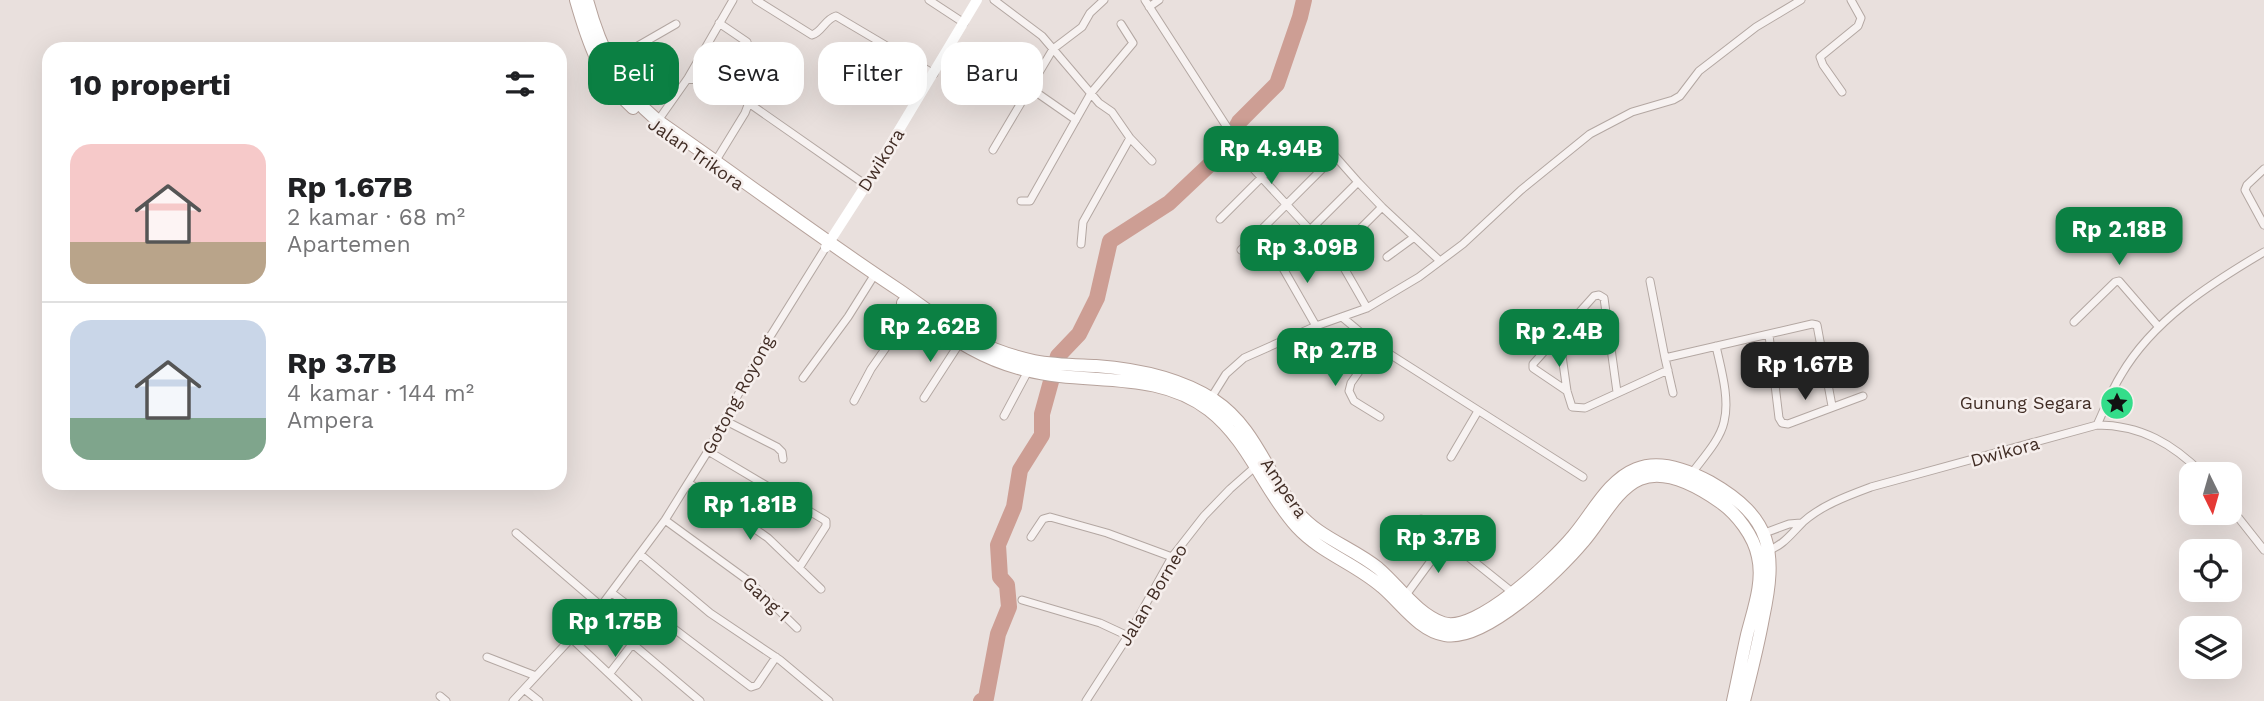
<!DOCTYPE html>
<html lang="id">
<head>
<meta charset="utf-8">
<style>
	:root { --surface:#fff; --page:#f2f2f2; --text:#202124; --muted:#757577; --line:#e0e0e0; --accent:#0b8043 }
	body { margin:0; font-family:"Work Sans",sans-serif; background:var(--page); color:var(--text); height:100vh; display:flex; flex-direction:column; font-size:26px; white-space:nowrap }
	* { box-sizing:border-box; margin:0 }
	p { font-size:23px; color:var(--muted) }
	.icon { flex:none; width:38px; height:38px; fill:none; stroke:currentColor; stroke-width:2; stroke-linecap:round; stroke-linejoin:round }
	.map { position:relative; flex:1; overflow:hidden }
	.sheet { position:absolute; left:42px; top:42px; width:525px; height:448px; display:flex; flex-direction:column; background:var(--surface); border-radius:21px; box-shadow:0 7px 28px #0002 }
	.sheet>* { flex:none }
	.guide { position:absolute; left:588px; top:42px; width:665px; height:63px; display:flex; gap:14px }
	.needle { width:46px; rotate:175deg }
	.tools { position:absolute; left:2179px; top:462px; display:grid; gap:14px }
	.tools a { display:grid; place-items:center; width:63px; height:63px; border-radius:14px; background:var(--surface); box-shadow:0 7px 28px #0002; font-size:35px }
	.price { position:absolute; translate:-50% -60px; padding:0 16px; border-radius:14px; background:var(--accent); color:#fff; font-size:23px; line-height:46px; filter:drop-shadow(0 2px 4px #0008) }
	.price::after { content:''; position:absolute; left:50%; top:42px; width:21px; height:16px; margin-left:-10px; background:inherit; clip-path:polygon(0 0,100% 0,50% 100%) }
	.price.current { background:#222; color:#fff }
	ul { padding:0; list-style:none }
	li { display:flex; align-items:center; gap:21px; height:175px; padding:0 28px }
	li+li { border-top:2px solid var(--line) }
	li span { display:grid; place-items:center; flex:none; width:196px; height:140px; border-radius:21px; color:#555 }
	li>.icon { margin-inline-start:auto }
	span .icon { width:84px; height:84px; fill:#fffc; stroke-width:1 }
	li b { font-size:30px }
	h2 { display:flex; justify-content:space-between; align-items:center; height:84px; padding:0 28px; font-size:30px }
	.chip { padding:0 24px; border-radius:21px; background:var(--surface); box-shadow:0 7px 28px #0002; font-size:24px; line-height:63px }
	.chip.current { background:var(--accent); color:#fff }
	.map>svg:first-child { display:block }
</style>
</head>
<body>
<div class="map">
<svg width="2264" height="701" viewBox="0 0 2264 701">
	<rect width="100%" height="100%" fill="#e9e0dd"/>
	<g fill="none" stroke-linecap="round" stroke-linejoin="round">
		<path stroke="#cd9e94" stroke-width="16" d="M981,701L986,698L998,634L1009,607L1007,585L1000,577L998,545L1014,507L1020,470L1042,435V414L1058,356L1079,334L1097,298L1110,241L1169,203L1222,153L1239,122L1277,84L1300,17L1304,0"/>
		<g stroke="#b3a7a2" stroke-width="9">
			<path id="street" d="M756,0L812,35C822,32 825,19 836,16L934,74
				M929,0L964,23
				M994,0L1042,36L1099,103L1112,112L1130,138L1152,161
				M1145,0L1234,138L1249,164L1310,230L1332,247L1367,308
				M1149,7L1159,0
				M719,23L747,42
				M610,62L676,24
				M688,78L735,89L751,97L745,113L715,162
				M1030,88L1076,120
				M1842,92L1823,65L1820,57L1858,26L1861,18L1851,0
				M750,104L866,185
				M657,122L688,78L733,0
				M993,150L1053,49L1082,27L1090,13L1104,0
				M2264,169L2247,185L2245,190L2264,225
				M1358,182L1382,207L1359,230
				M1021,201H1030L1091,93L1133,43L1121,24
				M1382,207L1440,261
				M1220,219L1308,131H1314L1335,156L1241,250
				M1310,230L1358,182L1335,156
				M1081,244L1083,222L1130,138
				M1276,256L1316,326
				M1387,257L1413,238
				M1650,281L1665,358L1812,324L1817,325L1832,406
				M1342,317L1377,346L1583,477
				M2074,322L2115,282L2119,281L2158,326
				M1559,335L1533,364V368L1567,391
				M1769,335L1779,418L1782,423L1788,424L1863,396
				M1377,346L1351,383L1349,391L1354,401L1380,417
				M1665,358L1673,393
				M803,378L848,317L875,274
				M1617,392L1604,298L1599,295L1594,296L1559,335L1567,391L1572,407L1585,408L1668,370
				M924,398L959,344
				M1211,398L1226,374L1244,358L1316,326L1367,308L1419,277L1463,244L1521,190L1590,134L1632,112L1673,100L1680,96L1699,71L1712,61L1756,27L1801,0
				M854,401L871,369L913,309
				M1004,416L1028,371
				M724,420L777,447L782,452L783,459
				M2097,425C2105,408 2111,391 2121,375C2153,320 2210,284 2264,252
				M708,451L826,521V526L799,568
				M1451,457L1478,411
				M1692,473C1703,458 1720,440 1724,422C1730,399 1721,369 1716,346
				M689,483L768,538L821,589
				M2230,507L2264,550
				M1421,519L1438,529L1451,543L1512,592
				M665,520L750,582L797,628
				M516,533L601,606
				M1762,534L1789,524L1801,523
				M1031,537L1043,519L1050,517L1107,533L1172,557
				M1765,552C1783,546 1791,534 1803,522C1822,505 1847,496 1871,487L2097,425C2141,425 2173,444 2203,474
				M641,555L710,613L780,660L829,701
				M612,593L637,612L657,618L673,628L751,687L757,685L776,657
				M1406,595L1447,539
				M1022,600L1100,623L1128,636
				M571,638L638,701
				M487,657L536,676
				M610,673L630,647L635,646L700,701
				M524,689L539,701
				M440,696L446,701
				M513,701L601,606L665,520L708,451L763,348L826,247
				M1086,701L1128,636L1172,557L1204,516L1230,489L1256,466"/>
		</g>
		<g stroke="#b6a29b" stroke-width="14">
			<path id="primary" d="M576,0C588,42 600,79 633,108
				M587,0C600,48 619,89 658,121C739,177 817,236 899,290C924,307 949,328 976,341C994,350 1015,357 1034,361C1055,365 1076,365 1096,366C1136,369 1180,378 1214,400C1255,427 1267,474 1296,510C1317,537 1352,547 1378,568C1398,585 1417,614 1443,623C1476,634 1552,561 1573,536C1592,514 1608,480 1636,469C1660,459 1688,470 1710,482C1773,518 1777,552 1763,618C1758,646 1751,673 1744,701
				M903,303C945,332 975,358 1026,370C1087,386 1156,369 1209,410C1249,441 1264,491 1297,527C1321,553 1356,564 1382,587C1401,603 1419,631 1445,635C1485,642 1558,572 1583,542C1600,523 1616,489 1640,479C1666,468 1700,488 1720,502C1737,514 1754,536 1758,557C1764,582 1753,611 1747,635C1742,657 1738,679 1733,701"/>
		</g>
		<use href="#street" stroke="#f7f2f1" stroke-width="7"/>
		<path stroke="#fff" stroke-width="10" d="M826,247L866,185L977,0"/>
		<use href="#primary" stroke="#fff" stroke-width="12"/>
	</g>
	<defs>
		<g id="sight-disc" transform="scale(1.75)"><circle r="9.5" fill="#34dd8a" stroke="#f6efed"/><path d="M0-6L1.8-2.2L6-1.7L2.9 1.2L3.7 5.4L0 3.3L-3.7 5.4L-2.9 1.2L-6-1.7L-1.8-2.2Z" fill="#111"/></g>
	</defs>
	<g fill-rule="evenodd">
		<use href="#sight-disc" x="2117" y="403"/>
	</g>
	<g text-anchor="middle" stroke-width="5" stroke-linejoin="round" paint-order="stroke">
		<g font-size="18" fill="#412d25" stroke="#f6efed">
			<text transform="translate(696 154) rotate(35)" y="6">Jalan Trikora</text>
			<text transform="translate(881 160) rotate(-58)" y="6">Dwikora</text>
			<text transform="translate(738 395) rotate(-62)" y="6">Gotong Royong</text>
			<text transform="translate(2005 452) rotate(-15)" y="6">Dwikora</text>
			<text transform="translate(1284 488) rotate(56)" y="6">Ampera</text>
			<text transform="translate(1153 595) rotate(-59)" y="6">Jalan Borneo</text>
			<text transform="translate(766 599) rotate(43)" y="6">Gang 1</text>
		</g>
		<g font-size="18" fill="#412d25" stroke="#f6efed" text-anchor="end">
			<text x="2092" y="409">Gunung Segara</text>
		</g>
	</g>
</svg>
<div class="tools">
<a><svg class="needle" viewBox="-14 -14 28 28"><path d="M0-13l5 13h-10z" fill="#e53935"/><path d="M0 13l5-13h-10z" fill="#757577"/></svg></a>
<a><svg class="icon" aria-label="locate" viewBox="0 0 24 24"><circle cx="12" cy="12" r="6"/><path d="M12 2v4M12 18v4M2 12h4M18 12h4"/></svg></a>
<a><svg class="icon" aria-label="layers" viewBox="0 0 24 24"><path d="M12 4l9 5-9 5-9-5zM3 14l9 5 9-5"/></svg></a>
</div>
<b class="price" style="left:1271px;top:186px">Rp 4.94B</b>
<b class="price" style="left:2119px;top:267px">Rp 2.18B</b>
<b class="price" style="left:1307px;top:285px">Rp 3.09B</b>
<b class="price" style="left:930px;top:364px">Rp 2.62B</b>
<b class="price" style="left:1559px;top:369px">Rp 2.4B</b>
<b class="price" style="left:1335px;top:388px">Rp 2.7B</b>
<b class="price current" style="left:1805px;top:402px">Rp 1.67B</b>
<b class="price" style="left:750px;top:542px">Rp 1.81B</b>
<b class="price" style="left:1438px;top:575px">Rp 3.7B</b>
<b class="price" style="left:615px;top:659px">Rp 1.75B</b>
<div class="guide">
<a class="chip current">Beli</a>
<a class="chip">Sewa</a>
<a class="chip">Filter</a>
<a class="chip">Baru</a>
</div>
<section class="sheet">
<h2>10 properti<svg class="icon" aria-label="filters" viewBox="0 0 24 24"><path d="M4 7h16M4 17h16"/><circle cx="9" cy="7" r="2"/><circle cx="15" cy="17" r="2"/></svg></h2>
<ul>
<li><span style="background:linear-gradient(#f6c9c9 70%,#b9a48a 0)"><svg class="icon" aria-label="home" viewBox="0 0 24 24"><path d="M3 11l9-7 9 7M6 9v11h12V9"/></svg></span><div><b>Rp 1.67B</b><p>2 kamar · 68 m²</p><p>Apartemen</p></div></li>
<li><span style="background:linear-gradient(#c9d6e8 70%,#7fa58c 0)"><svg class="icon" aria-label="home" viewBox="0 0 24 24"><path d="M3 11l9-7 9 7M6 9v11h12V9"/></svg></span><div><b>Rp 3.7B</b><p>4 kamar · 144 m²</p><p>Ampera</p></div></li>
</ul>
</section>
</div>
</body>
</html>
